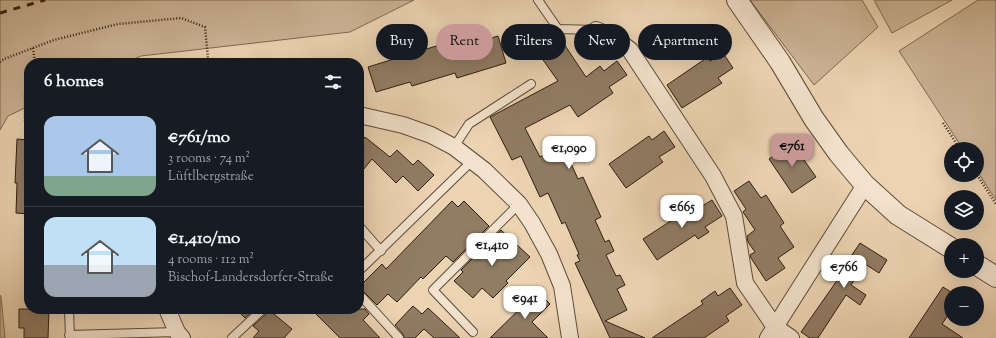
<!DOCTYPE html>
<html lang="en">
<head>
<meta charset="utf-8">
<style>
	:root { --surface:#171b24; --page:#20242c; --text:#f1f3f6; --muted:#9ea1a6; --line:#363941; --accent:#c59692 }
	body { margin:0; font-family:"Sorts Mill Goudy",serif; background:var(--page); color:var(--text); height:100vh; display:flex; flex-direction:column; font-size:15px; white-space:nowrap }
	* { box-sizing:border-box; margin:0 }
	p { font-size:13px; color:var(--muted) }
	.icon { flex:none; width:22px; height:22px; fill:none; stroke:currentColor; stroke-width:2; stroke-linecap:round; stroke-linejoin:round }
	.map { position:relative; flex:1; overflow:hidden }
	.panel { position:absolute; left:24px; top:58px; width:340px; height:256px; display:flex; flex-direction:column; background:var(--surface); border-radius:16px; box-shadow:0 4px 16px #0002 }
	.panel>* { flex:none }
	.top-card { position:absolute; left:376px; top:24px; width:380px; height:36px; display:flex; gap:8px }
	.fabs { position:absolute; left:944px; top:142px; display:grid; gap:8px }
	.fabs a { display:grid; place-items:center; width:40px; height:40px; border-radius:50%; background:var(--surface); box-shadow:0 4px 16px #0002; font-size:20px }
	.price { position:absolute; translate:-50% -34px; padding:0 9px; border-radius:8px; background:#fff; color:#222; font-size:13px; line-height:26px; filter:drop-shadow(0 1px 2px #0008) }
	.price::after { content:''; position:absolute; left:50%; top:24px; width:12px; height:9px; margin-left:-6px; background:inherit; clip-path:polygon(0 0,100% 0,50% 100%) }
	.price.active { background:var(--accent); color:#111 }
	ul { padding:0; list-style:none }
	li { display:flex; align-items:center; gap:12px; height:100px; padding:0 20px }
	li+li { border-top:1px solid var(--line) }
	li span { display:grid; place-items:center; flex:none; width:112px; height:80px; border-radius:12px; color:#555 }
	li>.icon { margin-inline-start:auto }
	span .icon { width:48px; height:48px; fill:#fffc; stroke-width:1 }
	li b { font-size:17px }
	h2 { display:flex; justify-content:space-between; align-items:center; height:48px; padding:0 20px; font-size:17px }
	.chip { padding:0 14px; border-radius:18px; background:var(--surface); box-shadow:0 4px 16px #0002; font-size:14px; line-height:36px }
	.chip.active { background:var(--accent); color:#111 }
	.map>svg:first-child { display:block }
</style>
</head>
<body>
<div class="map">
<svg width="996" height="338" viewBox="0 0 996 338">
	<rect width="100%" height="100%" fill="#ecd3b2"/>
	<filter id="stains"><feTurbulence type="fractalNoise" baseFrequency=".005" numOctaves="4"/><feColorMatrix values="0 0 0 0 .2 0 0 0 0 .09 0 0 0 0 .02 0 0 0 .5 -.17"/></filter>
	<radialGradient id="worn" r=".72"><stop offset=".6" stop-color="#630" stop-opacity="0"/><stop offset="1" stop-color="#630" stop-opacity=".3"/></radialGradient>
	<path fill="#ccb496" stroke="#7d6953" d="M0,0H414L350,32L141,56L125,63H29V106L8,116L0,130Z
		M750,0H862L878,27L814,85Z
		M874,0H952L892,33Z
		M978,0H996V200L977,171V149H963L899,51Z
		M0,295L1,297L5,338H0Z"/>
	<path fill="#917c64" stroke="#2e1e10" d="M558,35L586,77L600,66L604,71L617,61L627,75L609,87L613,93L578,117L570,105L525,128L540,157L563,146L578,179L583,177L601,217L595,220L605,242L609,240L614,251L606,255L616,276L620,275L625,285L617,289L627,310L605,321L645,338H610L575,263L580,261L577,255L579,254L565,222L562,224L548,193L540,197L521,156L512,160L490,117L558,81L536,50Z
		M498,36L506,63L457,78L455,73L412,86L410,82L376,92L368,67L446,43L449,51Z
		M723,53L733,68L718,78L722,83L682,108L667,85L708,57L710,61Z
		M664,131L675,147L659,157L663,162L626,188L609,164L649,136L652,140Z
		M365,137L390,157L397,150L413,165L418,160L434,175L418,191L403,176L396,183L372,159L359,175V145Z
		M17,139L29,140V214L16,213L17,183H15Z
		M792,143L816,177L792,193L769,159Z
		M749,181L761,198L766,195L784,223L780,226L794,247L778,258L785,268L766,281L751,258L750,255L755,252L748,242L747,236L755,230L743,212L746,209L734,191Z
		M712,200L722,216L705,227L709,232L698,239L695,235L657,260L643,239L697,204L699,208Z
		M452,201L458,207L464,201L489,226L453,262L446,256L423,279L421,277L397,302L388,294L377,305L359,287L382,264L386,269Z
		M501,230L530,257L506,281L508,283L493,298L482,288L473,298L454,281L463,272L461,270Z
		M860,243L887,260L879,273L865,264L851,285L866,295L860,305L846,295L818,338H810L801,332L843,272L841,271Z
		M943,287L951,292V311L942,324L963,338H909Z
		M730,288L742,305L726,316L729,321L704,338H652L703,304L701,301L715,291L718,296Z
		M536,290L550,304L532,322L548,338H490L528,301L526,300Z
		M413,306L422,314L428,308L460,338H434L424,329L415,338H404L403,334L395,325Z
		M19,309H49L48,338H24V328H19Z
		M236,309H255L245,318Z
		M268,309L292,329L284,338H253L259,331L253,326L267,313Z
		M311,309H365L369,314L363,320L380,338H340Z"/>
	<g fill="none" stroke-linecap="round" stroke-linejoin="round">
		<g stroke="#5e4b38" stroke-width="10">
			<path id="service" d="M538,0L558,29L596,30
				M454,147L469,124L531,84
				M359,226L381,251
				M359,271L472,161
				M359,294L399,338
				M69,309L70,338
				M473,332L433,290L519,204
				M69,335L177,332
				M232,338L263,309"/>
		</g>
		<g stroke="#5e4b38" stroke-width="18">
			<path id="minor" d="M596,30L613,37L630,50L713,176L734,216L745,283L775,327L791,338
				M359,115L403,125L431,135L454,147L484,170L519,204L532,223L549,254L562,286L570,338
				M167,309L177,332L182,338
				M768,338L865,185"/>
		</g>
		<g stroke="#5e4b38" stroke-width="22">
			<path id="tertiary" d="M737,0L780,62L814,119L839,154L865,185L898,215L951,248
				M977,265L996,277"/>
		</g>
		<path stroke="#2e1e10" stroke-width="2.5" stroke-dasharray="1 2" stroke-linecap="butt" d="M33,48L35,63
			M0,62L4,59L54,40L118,24L181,18L205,27L208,59L180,63
			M29,82L25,93V123L29,122
			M943,123L960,149
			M977,175L996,204"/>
		<use href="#service" stroke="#f3e2cd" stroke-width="8"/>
		<use href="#minor" stroke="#f3e2cd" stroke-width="16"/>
		<use href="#tertiary" stroke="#f3e2cd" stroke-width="20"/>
		<path stroke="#2e1e10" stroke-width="3" stroke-dasharray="7 7" stroke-linecap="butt" d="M0,13L45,0"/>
	</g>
	<rect width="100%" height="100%" filter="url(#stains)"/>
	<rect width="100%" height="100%" fill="url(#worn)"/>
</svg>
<div class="fabs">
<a><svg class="icon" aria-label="locate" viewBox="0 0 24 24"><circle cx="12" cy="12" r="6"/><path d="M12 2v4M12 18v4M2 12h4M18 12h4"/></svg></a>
<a><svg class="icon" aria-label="layers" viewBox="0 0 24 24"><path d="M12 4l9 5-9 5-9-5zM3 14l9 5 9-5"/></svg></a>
<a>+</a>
<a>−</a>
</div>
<b class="price active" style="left:792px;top:168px">€761</b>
<b class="price" style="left:569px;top:170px">€1,090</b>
<b class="price" style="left:682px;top:229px">€665</b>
<b class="price" style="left:492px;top:267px">€1,410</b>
<b class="price" style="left:844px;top:289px">€766</b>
<b class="price" style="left:525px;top:320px">€941</b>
<div class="top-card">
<a class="chip">Buy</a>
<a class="chip active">Rent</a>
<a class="chip">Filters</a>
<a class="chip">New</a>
<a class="chip">Apartment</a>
</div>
<section class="panel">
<h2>6 homes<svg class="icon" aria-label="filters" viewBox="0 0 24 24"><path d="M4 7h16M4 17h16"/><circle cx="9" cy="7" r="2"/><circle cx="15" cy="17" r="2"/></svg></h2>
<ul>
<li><span style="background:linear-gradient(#a9c7e8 75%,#7fa58c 0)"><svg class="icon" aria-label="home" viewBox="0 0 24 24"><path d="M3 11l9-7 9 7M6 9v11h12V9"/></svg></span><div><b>€761/mo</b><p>3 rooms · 74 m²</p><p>Lüftlbergstraße</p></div></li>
<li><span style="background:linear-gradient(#bfe0f5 60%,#9aa5b1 0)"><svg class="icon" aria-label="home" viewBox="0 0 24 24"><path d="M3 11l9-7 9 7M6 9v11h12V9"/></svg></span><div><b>€1,410/mo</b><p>4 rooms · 112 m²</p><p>Bischof-Landersdorfer-Straße</p></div></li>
</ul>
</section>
</div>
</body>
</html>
